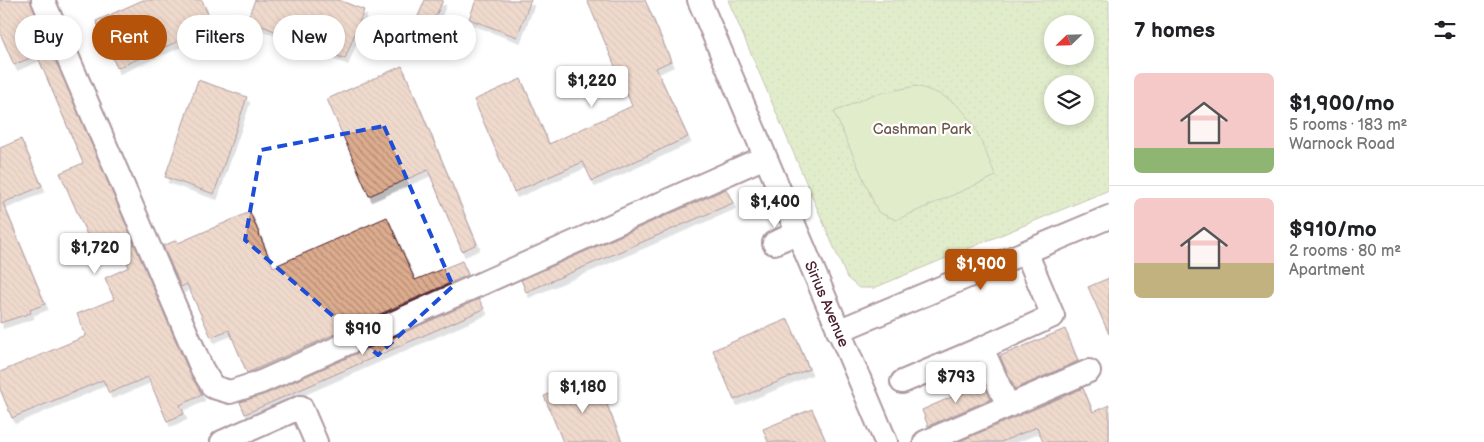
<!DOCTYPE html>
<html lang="en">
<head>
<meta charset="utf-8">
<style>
	:root { --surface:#fff; --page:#f2f2f2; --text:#202124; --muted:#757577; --line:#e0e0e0; --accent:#b45309 }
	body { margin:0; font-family:"Balsamiq Sans",sans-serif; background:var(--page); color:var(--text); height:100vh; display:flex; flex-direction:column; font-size:19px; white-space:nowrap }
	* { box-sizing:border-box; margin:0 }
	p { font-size:16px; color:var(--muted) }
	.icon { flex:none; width:28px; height:28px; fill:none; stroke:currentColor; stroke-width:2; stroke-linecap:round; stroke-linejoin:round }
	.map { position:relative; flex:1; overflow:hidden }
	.details { display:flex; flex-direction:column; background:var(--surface); width:375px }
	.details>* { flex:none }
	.guide { position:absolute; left:15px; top:15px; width:475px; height:45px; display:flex; gap:10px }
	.needle { width:32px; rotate:247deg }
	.buttons { position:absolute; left:1044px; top:15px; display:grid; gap:10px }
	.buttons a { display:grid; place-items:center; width:50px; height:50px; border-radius:50%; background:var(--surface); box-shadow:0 2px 8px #0003; font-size:25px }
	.price { position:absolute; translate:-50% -42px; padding:0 11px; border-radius:5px; background:#fff; color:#222; font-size:16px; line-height:32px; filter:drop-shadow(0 1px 2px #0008) }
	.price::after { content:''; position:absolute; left:50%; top:30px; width:15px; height:11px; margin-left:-8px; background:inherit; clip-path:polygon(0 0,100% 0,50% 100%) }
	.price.current { background:var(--accent); color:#fff }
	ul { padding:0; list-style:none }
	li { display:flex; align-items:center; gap:15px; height:125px; padding:0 25px }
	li+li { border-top:1px solid var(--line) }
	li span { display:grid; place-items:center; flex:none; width:140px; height:100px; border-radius:8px; color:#555 }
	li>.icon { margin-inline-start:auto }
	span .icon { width:60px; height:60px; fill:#fffc; stroke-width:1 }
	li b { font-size:21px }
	h2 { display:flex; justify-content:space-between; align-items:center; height:60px; padding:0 25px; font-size:21px }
	.chip { padding:0 18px; border-radius:22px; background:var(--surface); box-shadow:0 2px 8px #0003; font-size:18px; line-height:45px }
	.chip.current { background:var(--accent); color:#fff }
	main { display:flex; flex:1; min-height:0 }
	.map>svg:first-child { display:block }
</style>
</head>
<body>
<main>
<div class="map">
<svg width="1109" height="442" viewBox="0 0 1109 442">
	<defs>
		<pattern id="grass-dots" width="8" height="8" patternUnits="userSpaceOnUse" patternTransform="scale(1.25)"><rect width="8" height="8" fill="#bcd68d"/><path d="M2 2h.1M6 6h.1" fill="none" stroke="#a3b77a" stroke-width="1.8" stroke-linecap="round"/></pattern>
		<pattern id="building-back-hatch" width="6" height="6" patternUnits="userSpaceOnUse" patternTransform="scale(1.25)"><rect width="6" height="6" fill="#dcac8e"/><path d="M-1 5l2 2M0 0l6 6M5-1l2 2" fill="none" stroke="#b48b74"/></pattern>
		<filter id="shadow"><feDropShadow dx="3" dy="5.5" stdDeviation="0" flood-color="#0004"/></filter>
	</defs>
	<rect width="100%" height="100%" fill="#fff"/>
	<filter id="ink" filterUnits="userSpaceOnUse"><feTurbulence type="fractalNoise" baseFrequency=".02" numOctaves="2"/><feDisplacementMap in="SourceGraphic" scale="10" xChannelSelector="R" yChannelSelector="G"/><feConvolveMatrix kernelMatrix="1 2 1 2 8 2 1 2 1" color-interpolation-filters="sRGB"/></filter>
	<g filter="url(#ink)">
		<path fill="url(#grass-dots)" stroke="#837a5c" fill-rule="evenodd" d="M728,0H1109V190L874,288H859L847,278ZM1052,24H1085V56H1052ZM1052,84H1085V116H1052Z"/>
		<path fill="#bcd68d" stroke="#837a5c" d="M916,86C973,101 974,128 996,176L896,220L878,212L834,112L872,95Z"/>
		<path fill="url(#building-back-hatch)" stroke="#4a1f2b" filter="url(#shadow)" d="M0,0H30L190,374L202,395L180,405L184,414L167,421L148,377L109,393L103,380L12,418L0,389V372L86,336L77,314L114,299L105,278L129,267L114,234L91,244L60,173L83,163L37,55L14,65L0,33Z
			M143,0H202L213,26L117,68L96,21Z
			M255,0H339L364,10L345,59L247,20Z
			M425,0H443L431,27L416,21Z
			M476,0H531L517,37L469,19Z
			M587,0H645L671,61L656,68L688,137L592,181L583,162L514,192L474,100L521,79L549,144L632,106Z
			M402,66L477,244L462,251L428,170L369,196L327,99Z
			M198,80L247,97L214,194L165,177Z
			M21,139L42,186L3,203L45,304L30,310L31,313L0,323V148Z
			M726,189L733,203L526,292L521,280Z
			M250,212L273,267L387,217L415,280L462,261L468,275L247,373L229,330L211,337L187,284L181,287L163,246L177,240L178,243Z
			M1109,278V334L1088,287Z
			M479,299L484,309L245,414L240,402L266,394Z
			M788,319L809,369L734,400L713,350Z
			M1065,329L1078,361L1015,389L1000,356Z
			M595,376L622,442H563L544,396Z
			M983,383L991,399L928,426L922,410Z
			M1083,388L1093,412L1109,405V442H1043L1037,427L1001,442H958Z
			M812,409L826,442H768L763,429Z"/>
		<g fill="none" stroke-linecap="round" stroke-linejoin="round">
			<g stroke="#4a1f2b" stroke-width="26">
				<path id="minor" d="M43,0L202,369L213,387L230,392L261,382L765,157
					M699,0L886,442
					M774,243L797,233
					M838,331L1109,217
					M902,382L982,348
					M1008,406L982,348L1053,316L1026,252
					M222,442L301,407L316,442
					M925,442L1089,371"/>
			</g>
			<use href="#minor" stroke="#fff" stroke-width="22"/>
		</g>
	</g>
	<path d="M0 0H1109V442H0ZM384,126L453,286L378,355L245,240L261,150Z" fill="#fff" fill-opacity=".55" fill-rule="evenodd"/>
	<path fill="none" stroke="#1d4ed8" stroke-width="4" stroke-dasharray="10 6" stroke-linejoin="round" d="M384,126L453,286L378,355L245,240L261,150Z"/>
	<g text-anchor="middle" stroke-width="4.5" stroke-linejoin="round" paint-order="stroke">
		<g font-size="15" fill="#6c5648" stroke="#fff">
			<text x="922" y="134">Cashman Park</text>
		</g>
		<g font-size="15" fill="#4a1f2b" stroke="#fff">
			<text transform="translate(827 304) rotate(67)" y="5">Sirius Avenue</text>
		</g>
	</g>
</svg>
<div class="buttons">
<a><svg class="needle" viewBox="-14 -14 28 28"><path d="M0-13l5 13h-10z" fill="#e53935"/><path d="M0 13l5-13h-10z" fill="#757577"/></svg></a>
<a><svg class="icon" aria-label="layers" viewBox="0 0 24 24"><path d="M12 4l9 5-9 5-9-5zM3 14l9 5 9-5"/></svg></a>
</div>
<b class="price" style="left:592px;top:108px">$1,220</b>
<b class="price" style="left:775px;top:229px">$1,400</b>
<b class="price" style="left:95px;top:275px">$1,720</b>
<b class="price current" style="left:981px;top:291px">$1,900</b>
<b class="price" style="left:363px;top:356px">$910</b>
<b class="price" style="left:956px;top:404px">$793</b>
<b class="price" style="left:583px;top:414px">$1,180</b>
<div class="guide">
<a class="chip">Buy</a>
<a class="chip current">Rent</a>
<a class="chip">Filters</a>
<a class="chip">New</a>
<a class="chip">Apartment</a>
</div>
</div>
<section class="details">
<h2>7 homes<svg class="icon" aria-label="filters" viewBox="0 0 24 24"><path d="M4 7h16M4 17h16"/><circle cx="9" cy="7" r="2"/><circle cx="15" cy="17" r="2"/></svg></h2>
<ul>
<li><span style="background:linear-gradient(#f6c9c9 75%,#8fb573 0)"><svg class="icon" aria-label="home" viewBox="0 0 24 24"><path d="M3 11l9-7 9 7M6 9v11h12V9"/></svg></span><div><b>$1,900/mo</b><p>5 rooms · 183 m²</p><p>Warnock Road</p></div></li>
<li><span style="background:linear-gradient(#f6c9c9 65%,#c2b280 0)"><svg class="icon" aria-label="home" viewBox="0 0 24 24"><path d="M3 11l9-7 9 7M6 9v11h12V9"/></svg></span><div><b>$910/mo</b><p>2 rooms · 80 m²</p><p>Apartment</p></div></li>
</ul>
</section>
</main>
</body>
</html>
